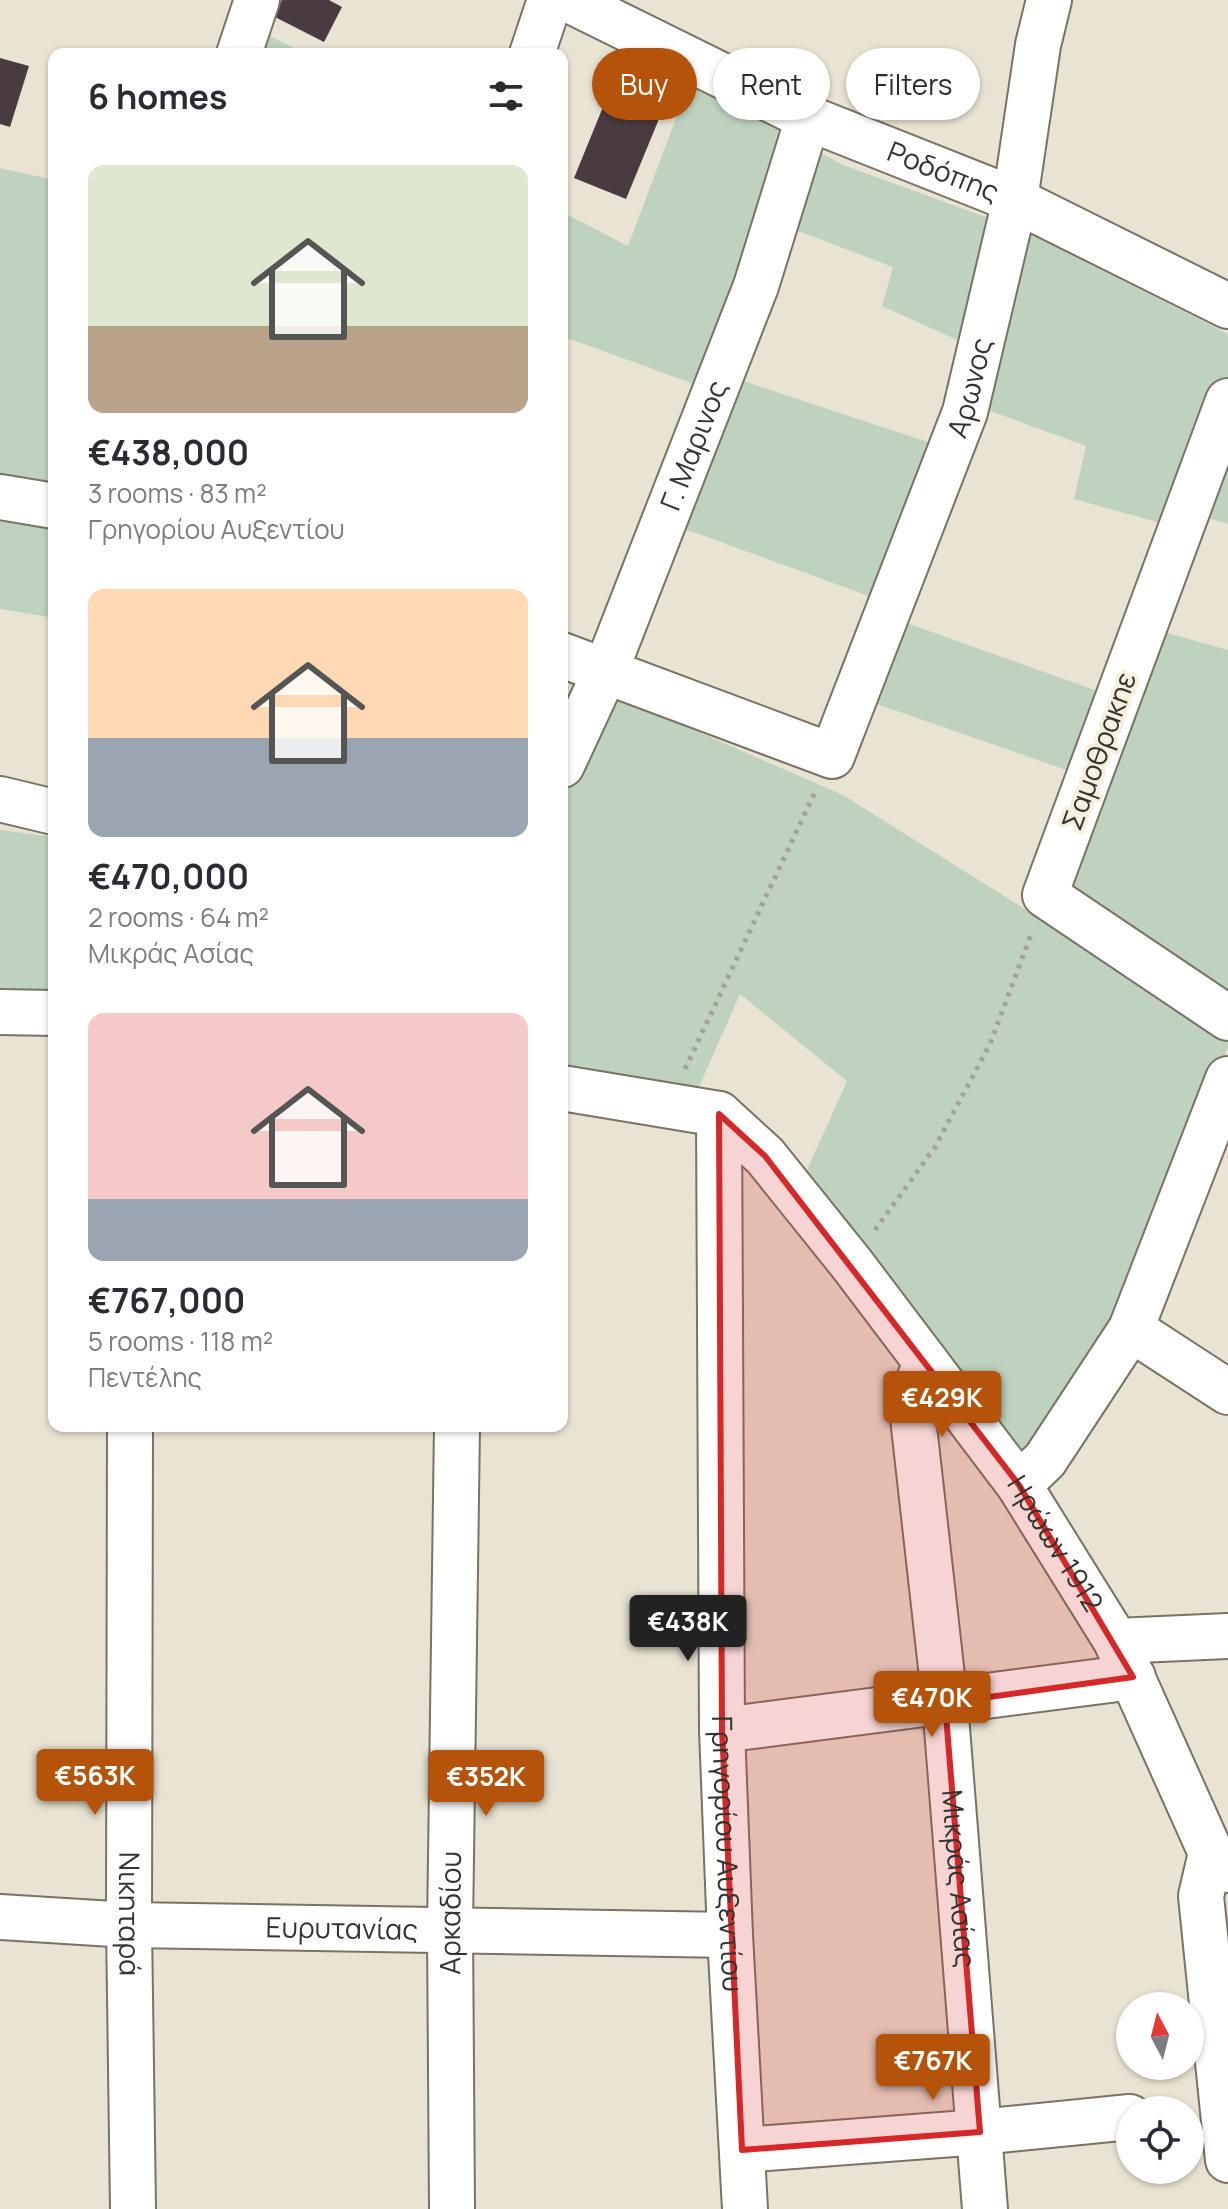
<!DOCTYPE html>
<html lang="en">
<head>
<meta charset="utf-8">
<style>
	:root { --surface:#fff; --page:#f7f7f7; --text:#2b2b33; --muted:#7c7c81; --accent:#b45309 }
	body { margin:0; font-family:Manrope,sans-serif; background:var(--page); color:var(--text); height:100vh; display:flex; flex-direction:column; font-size:30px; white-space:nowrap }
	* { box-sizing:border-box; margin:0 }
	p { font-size:26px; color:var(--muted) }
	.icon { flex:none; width:44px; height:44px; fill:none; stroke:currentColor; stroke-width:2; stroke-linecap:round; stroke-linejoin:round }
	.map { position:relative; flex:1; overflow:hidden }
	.details { position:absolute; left:48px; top:48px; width:520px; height:1384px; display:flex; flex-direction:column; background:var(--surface); border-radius:16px; box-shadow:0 2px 6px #0004 }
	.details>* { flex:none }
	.banner { position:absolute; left:592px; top:48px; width:516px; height:72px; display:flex; gap:16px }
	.needle { width:52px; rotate:353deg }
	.controls { position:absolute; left:1116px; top:1992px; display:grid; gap:16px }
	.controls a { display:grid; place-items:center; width:88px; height:88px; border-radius:50%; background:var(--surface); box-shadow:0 2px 6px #0004; font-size:40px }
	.price { position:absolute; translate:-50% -68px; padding:0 18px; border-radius:8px; background:var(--accent); color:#fff; font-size:26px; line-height:52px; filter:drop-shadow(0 2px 4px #0008) }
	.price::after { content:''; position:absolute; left:50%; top:48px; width:24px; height:18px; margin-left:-12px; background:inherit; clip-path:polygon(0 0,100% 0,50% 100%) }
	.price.selected { background:#222; color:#fff }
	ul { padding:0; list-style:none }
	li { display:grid; align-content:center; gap:16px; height:424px; padding:0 40px }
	li span { display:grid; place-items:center; height:248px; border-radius:16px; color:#555 }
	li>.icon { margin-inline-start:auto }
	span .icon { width:144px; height:144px; fill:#fffc; stroke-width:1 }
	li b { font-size:34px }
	h2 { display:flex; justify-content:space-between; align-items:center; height:96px; padding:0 40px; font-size:34px }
	.chip { padding:0 28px; border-radius:36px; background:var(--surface); box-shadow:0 2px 6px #0004; font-size:28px; line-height:72px }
	.chip.selected { background:var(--accent); color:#fff }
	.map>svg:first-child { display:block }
</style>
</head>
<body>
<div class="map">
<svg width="1228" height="2209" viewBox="0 0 1228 2209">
	<rect width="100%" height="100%" fill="#e8e3d2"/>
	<path fill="#bed2bf" d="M262,32L306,54H252Z
		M690,81L843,165L1027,232L1228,334V524L1205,517L1161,523L1074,499L1086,446L980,407L988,354L882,306L893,267L772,221L710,370L928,442L874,598L674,525L724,395L562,336V212L628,246Z
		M0,168L54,180V618L0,609Z
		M898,620L1131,703L1160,631L1228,650V1047L1118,1318L1023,1454L804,1177L847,1081L740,994L698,1089L562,1073V798L609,693L843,795L1047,923L1104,783L868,701Z
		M0,830L54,837V994L0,991Z"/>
	<path fill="#4a3b41" d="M282,0H329L342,7L324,42L273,16Z
		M0,58L29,66L10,127L0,124Z
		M621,63L673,85L626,199L574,178Z"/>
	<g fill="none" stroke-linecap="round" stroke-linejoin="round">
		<g stroke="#787364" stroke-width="48">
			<g id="minor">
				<path id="s1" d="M569,0L808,118L1015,200L1228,306"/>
				<path d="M239,54L257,0"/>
				<path d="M532,54L550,0"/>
				<path d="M1228,401L1045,895L1228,1018"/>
				<path d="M0,497L54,506"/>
				<path id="s2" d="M562,655L832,756L965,412L1015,200L1038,45L1049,0"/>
				<path id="s3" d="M562,765L606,670L756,286L808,118"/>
				<path d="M0,799L54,812"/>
				<path d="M0,1012L54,1013"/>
				<path id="s4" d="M562,1088L719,1114L765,1156L851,1263L1019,1485L1116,1641L1211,1853L1228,1870"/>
				<path id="s5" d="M719,1114L722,1730L730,1935L745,2209"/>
				<path d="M1131,1329L1228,1392"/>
				<path id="s6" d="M926,1362L911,1400L945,1703L985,2209"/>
				<path id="s7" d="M130,1426L129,1925L133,2209"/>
				<path d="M1019,1485L1045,1460L1131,1329L1228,1079"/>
				<path d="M1116,1641L1228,1636"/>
				<path d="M722,1730L1133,1677"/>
				<path d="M1211,1853L1201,1896L1228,2160"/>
				<path id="s8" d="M0,1917L129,1925L730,1935"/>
				<path d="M742,2150L980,2132L1130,2117"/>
				<path id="s9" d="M452,2209L450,1929L457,1426"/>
			</g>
		</g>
		<path stroke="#a5a194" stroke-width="5" stroke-dasharray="4 6" stroke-linecap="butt" d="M685,1069L815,792
			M875,1230L935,1147L990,1044L1032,932"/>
		<use href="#minor" stroke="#fff" stroke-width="44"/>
	</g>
	<path fill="#d62828" fill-opacity="0.2" stroke="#d62828" stroke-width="6" stroke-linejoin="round" d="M719,1114L765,1156L1019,1485L1133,1677L945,1703L980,2132L742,2150L722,1730Z"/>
	<g text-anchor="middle" stroke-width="8" stroke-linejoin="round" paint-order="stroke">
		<g font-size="28" fill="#35332d" stroke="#f6f0df">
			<text dy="10" stroke="none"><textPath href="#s1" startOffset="412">Ροδόπης</textPath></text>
			<text dy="10" stroke="none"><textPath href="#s2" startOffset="682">Αρωνος</textPath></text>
			<text dy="10" stroke="none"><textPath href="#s3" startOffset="346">Γ. Μαρινος</textPath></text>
			<text transform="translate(1099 751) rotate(-70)" y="10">Σαμοθρακηε</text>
			<text dy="10" stroke="none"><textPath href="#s4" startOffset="706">Ηρώων 1912</textPath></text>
			<text dy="10" stroke="none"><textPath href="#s5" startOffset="740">Γρηγορίου Αυξεντίου</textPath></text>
			<text dy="10" stroke="none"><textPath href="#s6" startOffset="522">Μικράς Ασίας</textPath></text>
			<text dy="10" stroke="none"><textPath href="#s9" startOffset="296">Αρκαδίου</textPath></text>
			<text dy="10" stroke="none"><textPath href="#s7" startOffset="488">Νικηταρά</textPath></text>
			<text dy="10" stroke="none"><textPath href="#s8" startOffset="342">Ευρυτανίας</textPath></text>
		</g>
	</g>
</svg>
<div class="controls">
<a><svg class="needle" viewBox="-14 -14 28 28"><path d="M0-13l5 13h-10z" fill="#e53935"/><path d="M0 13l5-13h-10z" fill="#7c7c81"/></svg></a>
<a><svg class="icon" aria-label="locate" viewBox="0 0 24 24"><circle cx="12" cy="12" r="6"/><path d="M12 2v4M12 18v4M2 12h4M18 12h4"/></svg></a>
</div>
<b class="price" style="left:942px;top:1439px">€429K</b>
<b class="price selected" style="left:688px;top:1663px">€438K</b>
<b class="price" style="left:932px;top:1739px">€470K</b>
<b class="price" style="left:95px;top:1817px">€563K</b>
<b class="price" style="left:486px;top:1818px">€352K</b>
<b class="price" style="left:933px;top:2102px">€767K</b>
<div class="banner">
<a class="chip selected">Buy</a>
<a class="chip">Rent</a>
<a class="chip">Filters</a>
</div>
<section class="details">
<h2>6 homes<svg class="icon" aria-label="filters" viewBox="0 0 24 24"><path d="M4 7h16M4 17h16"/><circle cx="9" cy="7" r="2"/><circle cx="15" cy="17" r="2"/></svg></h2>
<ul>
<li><span style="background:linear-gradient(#dfe7d0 65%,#b9a48a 0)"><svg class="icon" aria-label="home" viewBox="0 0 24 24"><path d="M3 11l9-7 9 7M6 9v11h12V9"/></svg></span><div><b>€438,000</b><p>3 rooms · 83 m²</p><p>Γρηγορίου Αυξεντίου</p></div></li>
<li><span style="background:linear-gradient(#ffd9b3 60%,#9aa5b1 0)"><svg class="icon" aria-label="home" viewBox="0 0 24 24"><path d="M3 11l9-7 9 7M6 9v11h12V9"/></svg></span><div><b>€470,000</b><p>2 rooms · 64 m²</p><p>Μικράς Ασίας</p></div></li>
<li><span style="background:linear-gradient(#f6c9c9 75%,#9aa5b1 0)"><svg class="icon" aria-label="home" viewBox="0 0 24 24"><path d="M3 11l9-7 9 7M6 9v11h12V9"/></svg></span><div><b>€767,000</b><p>5 rooms · 118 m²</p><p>Πεντέλης</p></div></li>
</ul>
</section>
</div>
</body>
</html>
